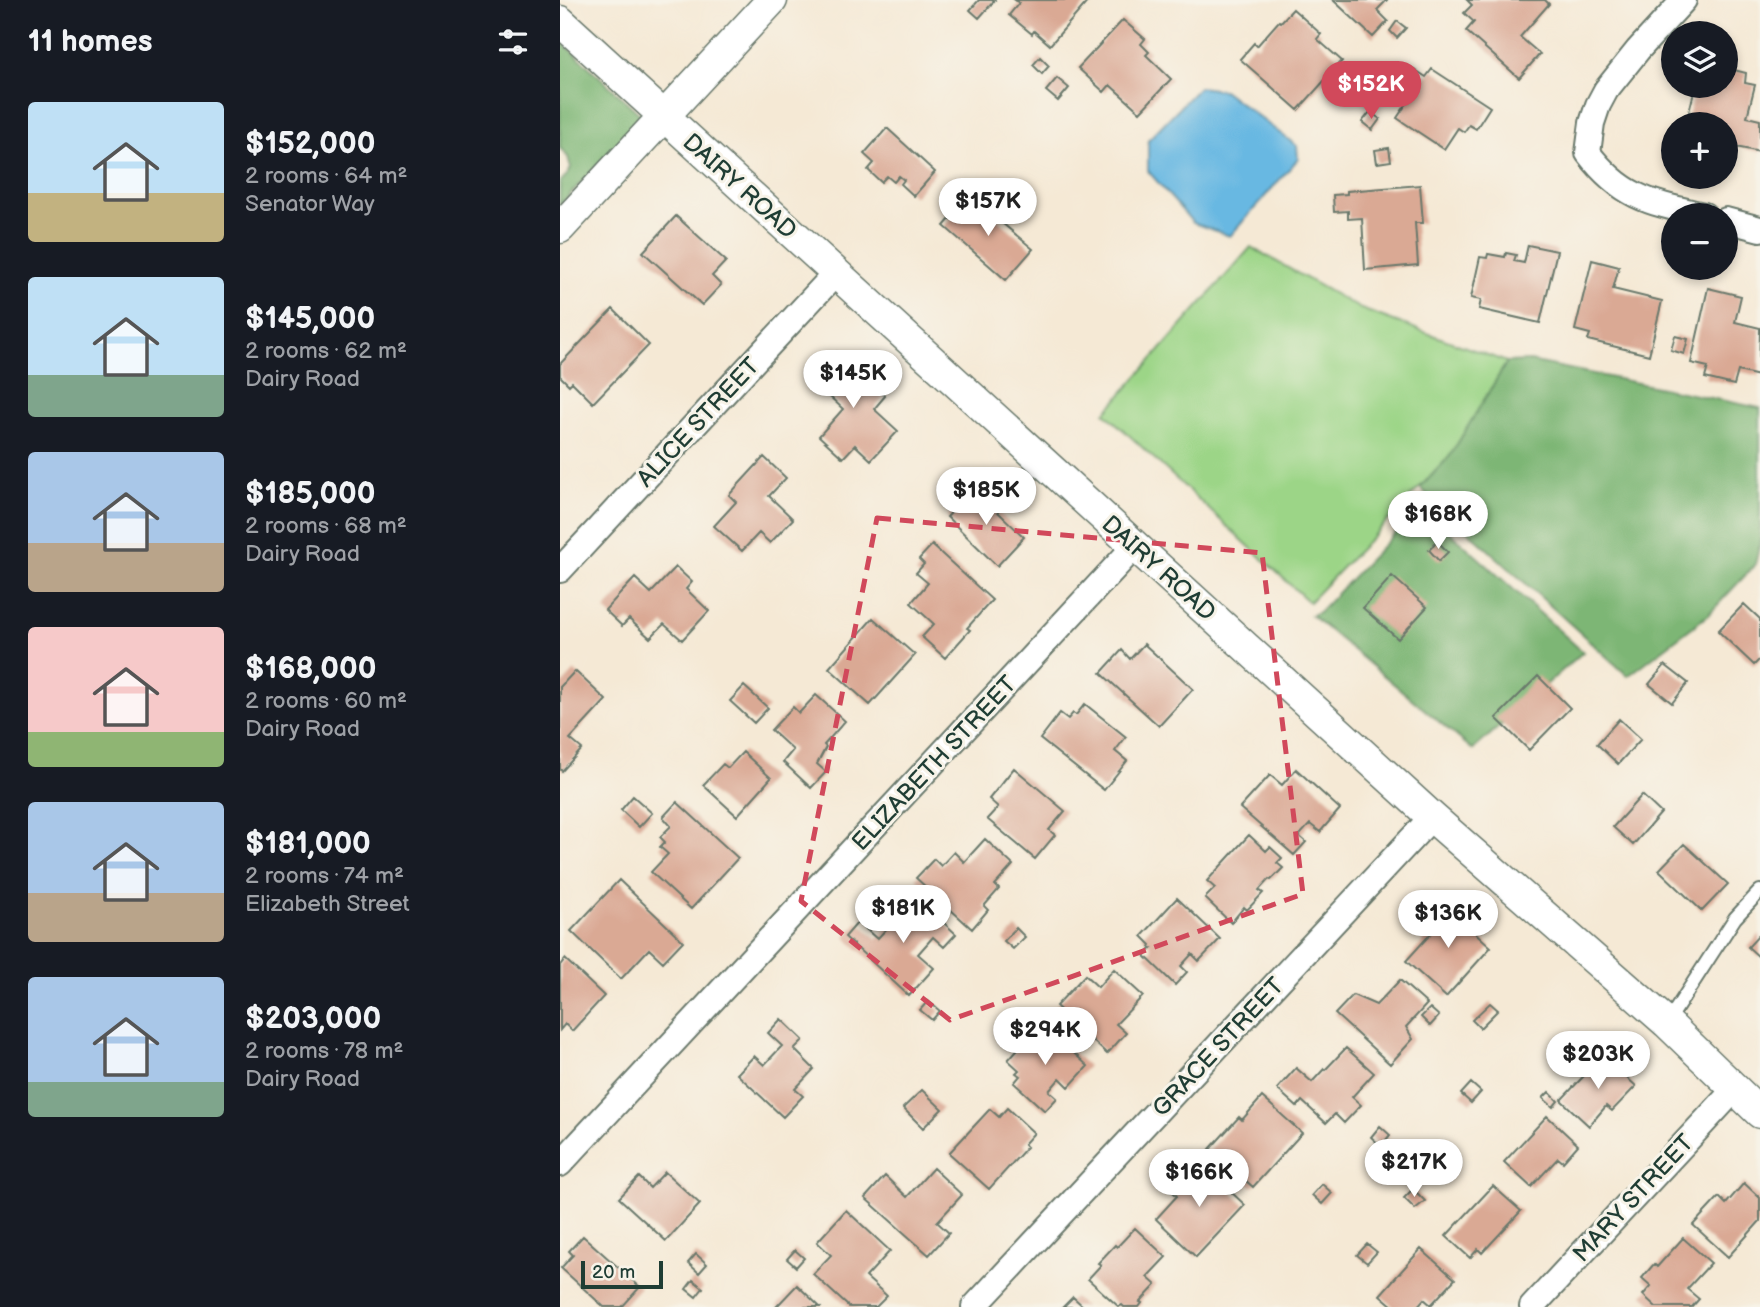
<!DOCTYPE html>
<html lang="en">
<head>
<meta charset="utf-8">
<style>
	:root { --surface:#171b24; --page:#20242c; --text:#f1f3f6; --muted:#9ea1a6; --accent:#d1495b }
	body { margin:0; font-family:"Balsamiq Sans",sans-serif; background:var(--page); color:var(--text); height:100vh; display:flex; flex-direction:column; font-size:26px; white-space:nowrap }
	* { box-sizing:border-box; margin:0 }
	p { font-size:23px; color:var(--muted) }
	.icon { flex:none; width:38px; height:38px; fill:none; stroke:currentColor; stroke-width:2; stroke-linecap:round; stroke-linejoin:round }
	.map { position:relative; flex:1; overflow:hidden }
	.drawer { display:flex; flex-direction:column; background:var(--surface); width:560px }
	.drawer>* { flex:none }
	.buttons { position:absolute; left:1101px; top:21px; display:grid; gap:14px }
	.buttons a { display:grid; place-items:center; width:77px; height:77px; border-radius:50%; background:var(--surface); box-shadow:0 4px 10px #0003; font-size:35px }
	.scale { position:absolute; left:21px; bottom:18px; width:82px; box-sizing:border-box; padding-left:7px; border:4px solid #1f3d34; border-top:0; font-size:19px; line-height:24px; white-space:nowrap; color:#1f3d34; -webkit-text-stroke:5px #f7f3e8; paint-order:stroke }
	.price { position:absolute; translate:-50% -60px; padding:0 16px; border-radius:24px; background:#fff; color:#222; font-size:23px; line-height:46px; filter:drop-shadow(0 2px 4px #0008) }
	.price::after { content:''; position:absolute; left:50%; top:42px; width:21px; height:16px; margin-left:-10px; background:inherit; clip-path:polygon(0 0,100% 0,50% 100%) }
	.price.selected { background:var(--accent); color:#fff }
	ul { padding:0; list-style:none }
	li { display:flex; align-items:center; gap:21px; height:175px; padding:0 28px }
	li span { display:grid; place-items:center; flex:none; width:196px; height:140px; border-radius:7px; color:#555 }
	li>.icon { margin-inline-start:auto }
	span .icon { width:84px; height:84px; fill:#fffc; stroke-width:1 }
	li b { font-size:30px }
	h2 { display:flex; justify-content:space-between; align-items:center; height:84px; padding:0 28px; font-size:30px }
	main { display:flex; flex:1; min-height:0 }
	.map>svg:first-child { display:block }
</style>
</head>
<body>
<main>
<section class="drawer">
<h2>11 homes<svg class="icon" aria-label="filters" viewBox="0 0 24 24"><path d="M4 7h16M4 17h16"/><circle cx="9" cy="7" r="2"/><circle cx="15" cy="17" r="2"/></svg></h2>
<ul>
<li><span style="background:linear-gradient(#bfe0f5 65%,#c2b280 0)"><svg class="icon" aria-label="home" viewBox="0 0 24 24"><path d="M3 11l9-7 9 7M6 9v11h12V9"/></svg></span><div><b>$152,000</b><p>2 rooms · 64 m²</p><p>Senator Way</p></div></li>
<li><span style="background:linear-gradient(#bfe0f5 70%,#7fa58c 0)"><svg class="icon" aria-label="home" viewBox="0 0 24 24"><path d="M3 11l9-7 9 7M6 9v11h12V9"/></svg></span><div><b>$145,000</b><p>2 rooms · 62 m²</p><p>Dairy Road</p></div></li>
<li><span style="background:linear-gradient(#a9c7e8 65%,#b9a48a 0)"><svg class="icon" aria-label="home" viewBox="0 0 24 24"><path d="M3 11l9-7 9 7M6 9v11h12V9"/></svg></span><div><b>$185,000</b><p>2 rooms · 68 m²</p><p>Dairy Road</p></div></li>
<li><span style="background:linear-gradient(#f6c9c9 75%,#8fb573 0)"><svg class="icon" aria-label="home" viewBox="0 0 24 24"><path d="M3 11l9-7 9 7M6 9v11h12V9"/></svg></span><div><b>$168,000</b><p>2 rooms · 60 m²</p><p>Dairy Road</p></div></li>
<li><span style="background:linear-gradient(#a9c7e8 65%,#b9a48a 0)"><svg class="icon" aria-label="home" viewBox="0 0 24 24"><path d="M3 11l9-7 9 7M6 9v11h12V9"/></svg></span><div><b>$181,000</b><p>2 rooms · 74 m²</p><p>Elizabeth Street</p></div></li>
<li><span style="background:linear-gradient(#a9c7e8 75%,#7fa58c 0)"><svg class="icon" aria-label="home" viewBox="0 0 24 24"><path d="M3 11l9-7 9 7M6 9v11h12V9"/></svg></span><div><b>$203,000</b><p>2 rooms · 78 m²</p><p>Dairy Road</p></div></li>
</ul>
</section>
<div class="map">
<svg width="1200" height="1307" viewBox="0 0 1200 1307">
	<rect width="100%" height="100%" fill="#f7f3e8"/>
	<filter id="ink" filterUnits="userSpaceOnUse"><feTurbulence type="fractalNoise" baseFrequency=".0143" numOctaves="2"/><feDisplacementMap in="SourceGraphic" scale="14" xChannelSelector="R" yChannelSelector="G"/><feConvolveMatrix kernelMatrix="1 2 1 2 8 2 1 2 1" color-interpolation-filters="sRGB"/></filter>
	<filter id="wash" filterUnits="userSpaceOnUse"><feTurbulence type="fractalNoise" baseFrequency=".00686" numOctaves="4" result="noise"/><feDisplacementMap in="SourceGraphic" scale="28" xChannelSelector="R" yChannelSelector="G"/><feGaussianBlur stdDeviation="1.57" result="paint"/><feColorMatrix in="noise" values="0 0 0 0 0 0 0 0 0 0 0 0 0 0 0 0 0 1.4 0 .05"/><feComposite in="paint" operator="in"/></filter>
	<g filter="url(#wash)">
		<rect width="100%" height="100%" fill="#f5e9d5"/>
		<path fill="#9cd587" stroke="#5e895e" stroke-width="2" d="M691,247L801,309L947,362L890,456L749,602L545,413Z"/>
		<path fill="#7db674" stroke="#4e7a54" stroke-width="2" d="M0,40L83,117L0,205V182L8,174L11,168L8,157L0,148Z
			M970,361L1200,408V543L1195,565L1148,615L1068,676L860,488L890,456L947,362Z
			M861,506L1023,652L913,750L751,615L759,612Z"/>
		<path fill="#67b8e2" stroke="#437a8b" stroke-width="2" d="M639,87L663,90L737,146L738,159L670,236L633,223L588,171V140Z"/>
		<g id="blocks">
			<path fill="#daa994" d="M419,0H435L419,18L410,10Z
				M455,0H529L490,45L474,31L472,34L449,15L459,3Z
				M773,0H827L817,10L828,21L813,37Z
				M907,0H985L989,4L960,37L980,54L959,78L906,31L914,22L904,13L912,5Z
				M733,9L761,34L757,39L782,61L738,110L680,59L694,43L697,46L719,21L721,22Z
				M563,20L585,39L581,44L589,52L586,55L611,79L580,112L550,85L544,92L518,68Z
				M837,21L846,28L837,38L830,31Z
				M480,57L489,66L482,74L473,65Z
				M1166,68L1186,73L1185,83L1195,85L1187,117L1200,120V152L1166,145V124H1126L1134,92L1141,93L1143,86H1166Z
				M854,69L866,77L872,69L930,107L916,129L909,125L904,132L898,128L884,149L837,118L847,103L836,96Z
				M497,78L509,88L498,101L486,91Z
				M810,112L820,119L812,130L802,122Z
				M327,128L375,172L354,196L341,184L344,180L339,176L334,182L327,176L321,182L308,170L314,163L304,154Z
				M829,148L831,161L817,163L815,150Z
				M860,185L863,223H855L858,265L805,270L802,218L788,219V211L774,212L773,195L787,194V191Z
				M410,196L473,249L446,280L384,226Z
				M116,216L166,261L152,276L161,285L142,305L83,252Z
				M968,245L997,251L980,323L919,309L921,300L911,298L920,257L927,258L928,254L945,257L946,253L956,255L954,261L964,263Z
				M1032,260L1059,267L1053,289L1102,301L1089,355L1028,340L1030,334L1015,330Z
				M1148,288L1181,296L1175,322L1200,328L1199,376L1178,371L1174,385L1145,378L1148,367L1131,363Z
				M53,309L89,345L33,403L12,382L9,385L0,376V364Z
				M1115,336L1128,339L1124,354L1111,350Z
				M277,352L325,396L314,409L338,431L311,460L295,445L283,458L259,436L283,409L251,379Z
				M204,457L226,478L209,496L233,519L210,543L199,533L182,551L154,526L176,502L169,495Z
				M414,489L464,537L437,566L387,517Z
				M877,541L888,552L879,561L869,550Z
				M372,545L432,600L407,628L410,630L385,658L362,637L374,624L351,603L368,583L356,573L364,564L359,559Z
				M116,567L132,582L126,589L149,611L122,640L104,624L90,638L69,619L62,626L45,610L75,578L91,593Z
				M832,576L867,607L838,639L803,608Z
				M1184,604L1200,619V659L1194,665L1158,631Z
				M313,618L355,655L310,705L269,668Z
				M584,644L633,689L599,726L541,673L562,650L570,659Z
				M1105,665L1128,683L1112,703L1089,684Z
				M15,671L46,700L10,739L22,749L2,771L0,769V687Z
				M978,676L1010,708L969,750L936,718Z
				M184,686L208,708L194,723L170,701Z
				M256,695L285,721L264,745L266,747L257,764L266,772L251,788L223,762L233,750L211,730L233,707L239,713Z
				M525,704L566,737L555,751L567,761L544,790L480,739L500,713L508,719L513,713L516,715Z
				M1059,719L1081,739L1058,764L1037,744Z
				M183,752L211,778L177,816L143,785L163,764L168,768Z
				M454,768L505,811L489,830L495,835L475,859L427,819L438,807L429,799Z
				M736,769L780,809L760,832L750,824L739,836L746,842L734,855L680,808L710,775L722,785Z
				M1082,795L1101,813L1073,845L1053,827Z
				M73,796L92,813L79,827L61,810Z
				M117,802L178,858L131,909L91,872L108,854L100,847L105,842L100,837L111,826L103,817Z
				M689,835L706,851L710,847L722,858L717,863L723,868L711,880L709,879L699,890L703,893L687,910L684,907L671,923L645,898L655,888L647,881Z
				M425,839L453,865L435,885L439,889L424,906L428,910L412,929L356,878L374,859L381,866L394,852L404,862Z
				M1124,844L1168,884L1142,911L1099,870Z
				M59,880L123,941L103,962L89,949L61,979L11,931Z
				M356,897L396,934L384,947L373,937L358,954L374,968L349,996L285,937L298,922L317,939Z
				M617,898L660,939L639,961L632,954L621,966L627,972L615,985L585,956L592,948L590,947L591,945L582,936Z
				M880,901L931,947L886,997L846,961L875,929L864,919Z
				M456,928L465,937L453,949L444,941Z
				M1200,934V958L1188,947Z
				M5,959L44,996L12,1031L5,1024L0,1030V965Z
				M554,969L583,996L556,1024L566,1033L547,1054L496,1006L525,975L538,987Z
				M840,980L867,1004L846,1027L853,1039L830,1064L775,1014L793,995L816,1005Z
				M368,1001L380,1011L372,1020L360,1010Z
				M930,1003L938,1010L920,1028L912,1020Z
				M870,1008L879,1016L870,1026L861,1017Z
				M221,1019L243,1040L234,1049L254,1069L235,1089L243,1096L223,1117L177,1074L194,1056L204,1065L222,1046L208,1033Z
				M484,1026L528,1066L509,1087L500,1078L489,1091L497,1098L485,1111L454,1083L460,1076L456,1073L459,1070L448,1060L464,1042L467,1045Z
				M786,1048L814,1073L792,1097L801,1105L784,1123L775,1114L766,1123L742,1101L737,1107L717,1089L736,1068L752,1082L764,1069L765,1070Z
				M1043,1056L1076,1086L1052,1111L1046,1106L1029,1126L1001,1100Z
				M911,1083L921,1092L911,1103L901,1094Z
				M362,1090L382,1109L363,1128L343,1108Z
				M989,1092L998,1101L993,1107L983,1098Z
				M702,1097L742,1133L693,1187L650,1149L679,1117L682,1120Z
				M447,1108L474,1133L464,1144L467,1147L429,1189L389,1153L430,1109L439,1117Z
				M987,1116L1018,1145L1003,1162L998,1158L971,1187L944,1162Z
				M820,1126L830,1135L821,1146L811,1137Z
				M638,1161L685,1205L636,1257L596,1219L617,1196L611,1190Z
				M373,1168L402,1195L377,1222L389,1233L369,1255L305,1198L325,1176L347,1197Z
				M105,1172L140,1204L106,1241L59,1198L79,1177L90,1188Z
				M1184,1183L1200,1198V1221L1168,1257L1133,1225L1159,1197L1166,1204Z
				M762,1184L772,1193L762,1204L752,1195Z
				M933,1186L961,1211L922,1253L918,1249L910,1258L886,1236Z
				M853,1189L865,1201L855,1209L844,1198Z
				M286,1210L330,1251L306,1277L327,1296L316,1307H289L253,1274L271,1255L257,1242Z
				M575,1228L606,1257L587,1277L596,1285L580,1302L582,1303L579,1307H564L562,1305L559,1307L528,1279L541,1265L538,1263L555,1245L557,1247Z
				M23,1236L80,1287L62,1307H44L1,1268L13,1255L9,1251Z
				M1123,1238L1151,1263L1127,1289L1139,1299L1132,1307H1096L1083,1295L1091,1286L1082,1278L1094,1264L1097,1267Z
				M807,1244L817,1252L807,1263L797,1255Z
				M861,1249L895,1279L871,1305L864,1299L857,1307H834L820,1295Z
				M235,1250L244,1258L236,1267L227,1259Z
				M136,1254L147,1264L139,1273L128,1263Z
				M133,1280L143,1288L136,1297L126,1289Z
				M237,1285L260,1307H216Z
				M513,1297L524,1307H503Z"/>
		</g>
	</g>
	<g filter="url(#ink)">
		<use href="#blocks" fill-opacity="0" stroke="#6a796c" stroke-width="2"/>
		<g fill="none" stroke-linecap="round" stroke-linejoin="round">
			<g stroke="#6a796c" stroke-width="16">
				<path id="service" d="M1107,1023L1175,918L1200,891"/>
			</g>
			<g stroke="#6a796c" stroke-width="28">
				<path id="minor" d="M1124,0L1078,50L1046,90L1038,105L1032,123L1028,153C1063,199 1092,203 1144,215
					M1166,220L1200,229
					M0,570L276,273
					M0,1164L575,546
					M414,1307L872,817
					M972,1307L1175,1089"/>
			</g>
			<g stroke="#6a796c" stroke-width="33">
				<path id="tertiary" d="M0,21L872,817L1107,1023L1200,1113
					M0,228L212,0"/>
			</g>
			<use href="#service" stroke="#fff" stroke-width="12"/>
			<use href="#minor" stroke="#fff" stroke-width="24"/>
			<use href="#tertiary" stroke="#fff" stroke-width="30"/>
		</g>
	</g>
	<path fill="none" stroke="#d1495b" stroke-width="5" stroke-dasharray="14 9" stroke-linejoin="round" d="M317,518L702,553L743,894L390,1020L241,901Z"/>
	<g text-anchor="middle" stroke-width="6" stroke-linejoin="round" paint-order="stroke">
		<g font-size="24" fill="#1f3d34" stroke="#f7f3e8">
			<text transform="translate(180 186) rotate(42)" y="8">DAIRY ROAD</text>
			<text transform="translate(138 422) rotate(-47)" y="8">ALICE STREET</text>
			<text transform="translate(599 568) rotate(42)" y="8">DAIRY ROAD</text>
			<text transform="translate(374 763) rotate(-47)" y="8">ELIZABETH STREET</text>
			<text transform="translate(658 1047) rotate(-47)" y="8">GRACE STREET</text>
			<text transform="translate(1073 1198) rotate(-47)" y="8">MARY STREET</text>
		</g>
	</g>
</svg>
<div class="buttons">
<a><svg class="icon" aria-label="layers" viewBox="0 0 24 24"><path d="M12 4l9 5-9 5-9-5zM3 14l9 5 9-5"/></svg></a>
<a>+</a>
<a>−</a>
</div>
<div class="scale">20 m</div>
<b class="price selected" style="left:811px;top:121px">$152K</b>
<b class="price" style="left:428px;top:238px">$157K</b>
<b class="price" style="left:293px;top:410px">$145K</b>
<b class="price" style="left:426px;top:527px">$185K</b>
<b class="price" style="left:878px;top:551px">$168K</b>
<b class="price" style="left:343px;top:945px">$181K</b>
<b class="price" style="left:888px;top:950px">$136K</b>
<b class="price" style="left:485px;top:1067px">$294K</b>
<b class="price" style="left:1038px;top:1091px">$203K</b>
<b class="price" style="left:854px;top:1199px">$217K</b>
<b class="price" style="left:639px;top:1209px">$166K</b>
</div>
</main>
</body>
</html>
